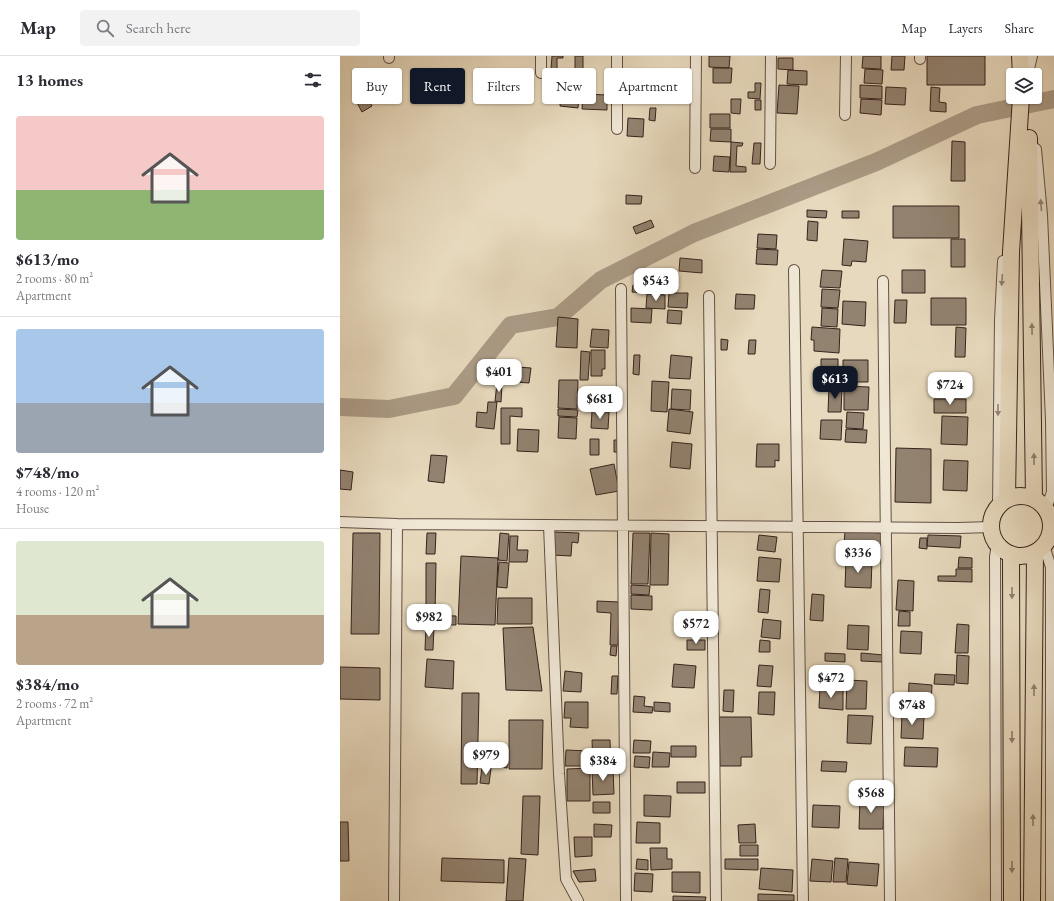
<!DOCTYPE html>
<html lang="en">
<head>
<meta charset="utf-8">
<style>
	:root { --surface:#fff; --page:#f2f2f3; --text:#2b2b33; --muted:#7c7c81; --line:#e1e1e2; --accent:#111827 }
	body { margin:0; font-family:"EB Garamond",serif; background:var(--page); color:var(--text); height:100vh; display:flex; flex-direction:column; font-size:15px; white-space:nowrap }
	* { box-sizing:border-box; margin:0 }
	p { font-size:13px; color:var(--muted) }
	.icon { flex:none; width:22px; height:22px; fill:none; stroke:currentColor; stroke-width:2; stroke-linecap:round; stroke-linejoin:round }
	.map { position:relative; flex:1; overflow:hidden }
	.drawer { display:flex; flex-direction:column; background:var(--surface); width:340px }
	.drawer>* { flex:none }
	.hud { position:absolute; left:12px; top:12px; width:380px; height:36px; display:flex; gap:8px }
	.fabs { position:absolute; left:666px; top:12px; display:grid; gap:8px }
	.fabs a { display:grid; place-items:center; width:36px; height:36px; border-radius:4px; background:var(--surface); box-shadow:0 1px 3px #0004; font-size:20px }
	.price { position:absolute; translate:-50% -34px; padding:0 9px; border-radius:8px; background:#fff; color:#222; font-size:13px; line-height:26px; filter:drop-shadow(0 1px 2px #0008) }
	.price::after { content:''; position:absolute; left:50%; top:24px; width:12px; height:9px; margin-left:-6px; background:inherit; clip-path:polygon(0 0,100% 0,50% 100%) }
	.price.selected { background:var(--accent); color:#fff }
	ul { padding:0; list-style:none }
	li { display:grid; align-content:center; gap:8px; height:212px; padding:0 16px }
	li+li { border-top:1px solid var(--line) }
	li span { display:grid; place-items:center; height:124px; border-radius:4px; color:#555 }
	li>.icon { margin-inline-start:auto }
	span .icon { width:72px; height:72px; fill:#fffc; stroke-width:1 }
	li b { font-size:17px }
	h2 { display:flex; justify-content:space-between; align-items:center; height:48px; padding:0 16px; font-size:17px }
	.chip { padding:0 14px; border-radius:4px; background:var(--surface); box-shadow:0 1px 3px #0004; font-size:14px; line-height:36px }
	.chip.selected { background:var(--accent); color:#fff }
	header { display:flex; align-items:center; gap:24px; box-sizing:border-box; height:56px; padding:0 20px; background:var(--surface); border-bottom:1px solid var(--line) }
	header strong { font-size:19px }
	nav { display:flex; gap:22px; margin-inline-start:auto; font-size:14px }
	.search { width:280px; height:36px; background:var(--page); display:flex; align-items:center; gap:10px; box-sizing:border-box; padding:0 14px; border-radius:4px; color:var(--muted); font-size:15px }
	main { display:flex; flex:1; min-height:0 }
	.map>svg:first-child { display:block }
</style>
</head>
<body>
<header>
<strong>Map</strong>
<div class="search"><svg class="icon" aria-label="search" viewBox="0 0 24 24"><circle cx="10" cy="10" r="6"/><path d="M15 15l6 6"/></svg>Search here</div>
<nav><a>Map</a><a>Layers</a><a>Share</a></nav>
</header>
<main>
<section class="drawer">
<h2>13 homes<svg class="icon" aria-label="filters" viewBox="0 0 24 24"><path d="M4 7h16M4 17h16"/><circle cx="9" cy="7" r="2"/><circle cx="15" cy="17" r="2"/></svg></h2>
<ul>
<li><span style="background:linear-gradient(#f6c9c9 60%,#8fb573 0)"><svg class="icon" aria-label="home" viewBox="0 0 24 24"><path d="M3 11l9-7 9 7M6 9v11h12V9"/></svg></span><div><b>$613/mo</b><p>2 rooms · 80 m²</p><p>Apartment</p></div></li>
<li><span style="background:linear-gradient(#a9c7e8 60%,#9aa5b1 0)"><svg class="icon" aria-label="home" viewBox="0 0 24 24"><path d="M3 11l9-7 9 7M6 9v11h12V9"/></svg></span><div><b>$748/mo</b><p>4 rooms · 120 m²</p><p>House</p></div></li>
<li><span style="background:linear-gradient(#dfe7d0 60%,#b9a48a 0)"><svg class="icon" aria-label="home" viewBox="0 0 24 24"><path d="M3 11l9-7 9 7M6 9v11h12V9"/></svg></span><div><b>$384/mo</b><p>2 rooms · 72 m²</p><p>Apartment</p></div></li>
</ul>
</section>
<div class="map">
<svg width="714" height="845" viewBox="0 0 714 845">
	<rect width="100%" height="100%" fill="#e7d9bd"/>
	<filter id="stains"><feTurbulence type="fractalNoise" baseFrequency=".005" numOctaves="4"/><feColorMatrix values="0 0 0 0 .2 0 0 0 0 .09 0 0 0 0 .02 0 0 0 .5 -.17"/></filter>
	<radialGradient id="worn" r=".72"><stop offset=".6" stop-color="#630" stop-opacity="0"/><stop offset="1" stop-color="#630" stop-opacity=".3"/></radialGradient>
	<g fill="none" stroke-linecap="round" stroke-linejoin="round">
		<path stroke="#ab9b86" stroke-width="18" d="M0,351L49,353L114,340L171,269L218,261L261,224L354,177L536,106L637,59L714,43"/>
	</g>
	<path fill="#928270" stroke="#36231c" d="M212,0H223V2H217V13H211Z
		M235,0H243V23H235Z
		M369,0H390L389,12L369,11Z
		M523,0H541V13L522,12Z
		M552,0H565L564,14H551Z
		M587,0H645V29H587Z
		M438,2H453V14L438,13Z
		M373,12H392L391,27H373Z
		M44,13V27L29,33L25,21Z
		M525,13L543,14L542,28L524,27Z
		M448,14L467,15V29L447,28Z
		M222,24L240,26L238,52L220,50Z
		M415,27H421L420,43L408,42V36H415Z
		M439,29L459,30L457,58L437,57Z
		M520,29L542,30V43L520,42Z
		M546,31L566,32L565,49L545,48Z
		M591,31L600,32L599,46L606,47V56L590,55Z
		M23,35L32,50L22,56L14,41Z
		M243,38L267,39V54L242,53Z
		M391,43H401L400,58L391,57Z
		M521,43L542,44L541,59L520,57Z
		M415,44H421V54H415Z
		M310,52H316L315,65L309,64Z
		M370,58H390V72H370Z
		M288,62L304,63L303,81L287,80Z
		M371,73H391V86L370,85Z
		M612,85L625,86V125H611Z
		M391,86L403,87L402,90H397L396,110L406,111V116H390Z
		M414,87H421L420,108H412Z
		M374,100L390,101L389,116L373,115Z
		M286,139L302,140L301,148H286Z
		M553,150H619V182H553Z
		M467,154L487,155L486,162L467,161Z
		M502,155H519V162H502Z
		M311,164L314,171L296,178L293,171Z
		M468,165L478,166L477,185L467,184Z
		M418,178L437,179L436,193L417,192Z
		M504,183L528,185L526,206L512,205L511,210L502,209Z
		M611,183H625V211H611Z
		M417,193L438,194L437,209L416,208Z
		M340,202L362,204V217L339,215Z
		M482,214L502,215L500,232L480,231Z
		M562,214H585V237H562Z
		M293,229L325,232L324,238L292,236Z
		M482,233L500,234L498,252L481,251Z
		M329,237H348L347,252L328,251Z
		M307,238L325,239V253L306,252Z
		M396,238L415,239L414,253H395Z
		M591,242H626V269H591Z
		M555,244H567L566,267H554Z
		M503,245L526,246L525,270L502,268Z
		M291,252L312,253L311,267L291,266Z
		M482,252L498,253L497,271L481,270Z
		M328,254L342,255L341,268L327,267Z
		M218,261L238,263L237,292L216,291Z
		M472,271L500,273L499,297L474,295V284H471Z
		M616,271L626,272L625,301H615Z
		M252,273L269,274L268,292L250,291Z
		M381,283L388,284L387,294H381Z
		M409,284H416L415,298H408Z
		M251,294H265V313H262V320H251Z
		M241,295L250,296L248,324H240Z
		M294,299H300L299,319L293,318Z
		M331,299L352,301L350,323L329,322Z
		M481,303H498V312H481Z
		M503,304H528V326H503Z
		M177,311L191,312L189,327L175,326Z
		M482,316H498L497,328L481,327Z
		M219,324H238L237,353L218,352Z
		M312,325L329,326L327,356L311,355Z
		M157,327L162,328L161,346L155,345Z
		M504,330L529,331L528,354H504Z
		M489,331L502,332L501,356H488Z
		M332,333L351,334L350,354L331,353Z
		M594,343H626V357H594Z
		M148,346H157L154,373L136,371L137,356L147,357Z
		M161,352H182V361L170,360V388H161Z
		M218,353L238,354L237,361L218,360Z
		M329,353L353,356L350,378L327,375Z
		M252,355L269,356L268,373L251,372Z
		M507,356L524,357L523,373L506,372Z
		M602,360L628,361L627,389L601,388Z
		M219,361L237,362L236,383L218,382Z
		M481,364H502L501,384L480,383Z
		M178,373L199,374L198,396L177,395Z
		M506,373L527,374L526,387L505,386Z
		M250,383H259V399H250Z
		M274,384H279V396H274Z
		M332,386L352,388L350,413L330,411Z
		M417,388H439V405L435,404V411H416Z
		M556,392L591,393V447L555,446Z
		M91,399L107,400L104,427L88,425Z
		M604,404L628,405L627,435L603,434Z
		M274,408L279,435L256,439L250,413Z
		M0,414L13,416L11,434L0,433Z
		M505,475L541,477V491L504,489Z
		M214,476L239,477L238,487L232,486L231,500L212,499Z
		M13,477H40L39,578H11Z
		M87,477H96L95,498H86Z
		M160,477L169,478L167,505L158,504Z
		M293,477H310L308,528H291Z
		M311,477L329,478L328,529H310Z
		M419,479L437,481L435,496L417,494Z
		M588,479L621,480L620,492L587,490Z
		M170,480H178L177,494H188L187,506H169Z
		M580,482H587V493L579,492Z
		M121,500L158,502L155,569L118,568Z
		M419,501L441,503L439,526L417,525Z
		M619,501L632,502V512H618Z
		M506,504L532,505L531,532L505,531Z
		M159,506L169,507L167,532L157,531Z
		M86,507H96L95,559L86,558Z
		M616,513H632V526L598,525V520H616Z
		M558,524L574,525L573,555L556,554Z
		M291,529L310,530L309,539L291,538Z
		M420,533L430,534L428,557L418,556Z
		M472,538L484,539L483,565L470,564Z
		M291,539L312,540V554L291,553Z
		M158,542H192V568H157Z
		M257,545L279,546L278,589H270L271,557L257,556Z
		M559,555L570,556V570H558Z
		M87,559L116,560V569L86,568Z
		M423,563L441,565L440,583L421,581Z
		M617,568L629,569L628,597H615Z
		M86,569L94,570L93,594H85Z
		M508,569L529,570L528,594L507,593Z
		M193,571L202,635L166,634L163,572Z
		M561,575L582,576L581,598L560,597Z
		M347,584H365V594H347Z
		M420,584L430,585V596H419Z
		M271,590H277L276,600L270,599Z
		M485,597L505,598V606L485,605Z
		M521,597L544,599L543,606L521,605Z
		M617,599L629,600L628,628L616,627Z
		M87,603L114,605L113,633L85,631Z
		M334,608L356,610L354,632L332,631Z
		M419,609L433,610L431,631L417,630Z
		M0,611L40,612V644L0,643Z
		M225,615L242,617L241,636L223,635Z
		M595,618L615,619L614,629L594,628Z
		M272,620H278L277,638H271Z
		M507,624L527,625L526,653H506Z
		M569,627L592,629L591,652L568,651Z
		M480,632L503,633V654L479,652Z
		M384,634H394L393,656L383,655Z
		M419,636H435L434,659L418,658Z
		M122,637H139L137,728H121Z
		M294,640L305,641L304,650L313,651L312,657L293,656Z
		M225,646H248V672L230,671L231,662H224Z
		M314,646L330,647V656L314,655Z
		M562,658L584,659L583,683L561,682Z
		M508,659L533,660L531,688L507,687Z
		M379,661H411L412,701H401V710H380Z
		M169,664H203L202,713H169Z
		M252,684H270L271,709H253Z
		M294,684L311,685L310,697H293Z
		M331,690H356V701H331Z
		M565,691L598,692L597,711L564,710Z
		M226,694L249,695V710H225Z
		M313,696L330,697L329,711H312Z
		M161,697L168,698L167,712L160,711Z
		M295,700L310,701L309,712L294,711Z
		M482,705L507,706L506,716L481,715Z
		M142,711L151,712L149,728L140,727Z
		M250,712V745H227V713Z
		M273,712L274,738L253,739L252,713Z
		M337,726H365V737H337Z
		M304,739L331,740L330,761L304,760Z
		M183,740H200L198,799L181,798Z
		M520,743L544,744L543,773H519Z
		M253,746H270V757H253Z
		M473,749L500,750L499,772L472,771Z
		M0,766H8L9,805H0Z
		M297,766L320,767V787H296Z
		M254,768L272,769L271,781H254Z
		M415,768L416,787H399L398,769Z
		M234,781H252V800L235,801Z
		M400,789H418V800H400Z
		M310,792H327V803H332V813L311,814Z
		M102,802L164,804V827L101,825Z
		M169,802L186,803L183,845H166Z
		M495,802L508,803L506,826H493Z
		M297,803L308,804V814L296,813Z
		M385,803H418V814L385,813Z
		M472,803L493,805L491,826L470,825Z
		M509,806L539,808L537,830L507,828Z
		M421,812L453,814L452,836L419,833Z
		M255,813L256,825L239,826L233,815Z
		M332,816H360V837L332,836Z
		M295,817L313,818L312,836L294,835Z
		M418,838L454,839V845H418Z
		M333,840L366,841L365,845H333Z"/>
	<g fill="none" stroke-linecap="round" stroke-linejoin="round">
		<g stroke="#625044" stroke-width="12">
			<path id="minor" d="M49,0V2
				M580,3V0
				M689,13L692,0
				M201,17V0
				M505,59L506,0
				M277,73V0
				M696,93L702,159L711,364L712,436L706,453
				M430,108L431,0
				M355,112L356,0
				M454,214L463,845
				M543,225L550,845
				M281,233L286,845
				M369,240L376,845
				M658,450L660,264L663,205
				M0,466L57,468L618,472L651,471
				M209,469L219,718L226,823L238,845
				M704,490L711,511V845
				M54,845L57,468
				M656,845L655,501L657,488"/>
		</g>
		<g stroke="#36231c" stroke-width="16">
			<path id="secondary" d="M712,469H714"/>
		</g>
		<g stroke="#36231c" stroke-width="18">
			<path id="primary" d="M680,0L681,19
				M689,82L694,442
				M651 470a30 30 0 1 1 60 0a30 30 0 1 1-60 0Z
				M667,443L671,196L681,41
				M671,498L672,845
				M692,845L695,497"/>
		</g>
		<use href="#minor" stroke="#efe6d4" stroke-width="10"/>
		<use href="#secondary" stroke="#efe6d4" stroke-width="15"/>
		<use href="#primary" stroke="#e7d9bd" stroke-width="16"/>
	</g>
	<defs><path id="oneway-solid" d="M-6-.8H1V-3.2L6.5 0L1 3.2V.8H-6Z"/></defs>
	<g fill="#928478">
		<use href="#oneway-solid" transform="translate(701 149) rotate(-95)"/>
		<use href="#oneway-solid" transform="translate(662 224) rotate(94)"/>
		<use href="#oneway-solid" transform="translate(658 354) rotate(90)"/>
	</g>
	<g fill="#8e7e6c">
		<use href="#oneway-solid" transform="translate(692 273) rotate(-91)"/>
		<use href="#oneway-solid" transform="translate(694 403) rotate(-91)"/>
		<use href="#oneway-solid" transform="translate(672 537) rotate(90)"/>
		<use href="#oneway-solid" transform="translate(694 634) rotate(-90)"/>
		<use href="#oneway-solid" transform="translate(672 681) rotate(90)"/>
		<use href="#oneway-solid" transform="translate(693 764) rotate(-90)"/>
		<use href="#oneway-solid" transform="translate(672 811) rotate(90)"/>
	</g>
	<rect width="100%" height="100%" filter="url(#stains)"/>
	<rect width="100%" height="100%" fill="url(#worn)"/>
</svg>
<div class="fabs">
<a><svg class="icon" aria-label="layers" viewBox="0 0 24 24"><path d="M12 4l9 5-9 5-9-5zM3 14l9 5 9-5"/></svg></a>
</div>
<b class="price" style="left:316px;top:246px">$543</b>
<b class="price" style="left:159px;top:337px">$401</b>
<b class="price selected" style="left:495px;top:344px">$613</b>
<b class="price" style="left:610px;top:350px">$724</b>
<b class="price" style="left:260px;top:364px">$681</b>
<b class="price" style="left:518px;top:518px">$336</b>
<b class="price" style="left:89px;top:582px">$982</b>
<b class="price" style="left:356px;top:589px">$572</b>
<b class="price" style="left:491px;top:643px">$472</b>
<b class="price" style="left:572px;top:670px">$748</b>
<b class="price" style="left:146px;top:720px">$979</b>
<b class="price" style="left:263px;top:726px">$384</b>
<b class="price" style="left:531px;top:758px">$568</b>
<div class="hud">
<a class="chip">Buy</a>
<a class="chip selected">Rent</a>
<a class="chip">Filters</a>
<a class="chip">New</a>
<a class="chip">Apartment</a>
</div>
</div>
</main>
</body>
</html>
